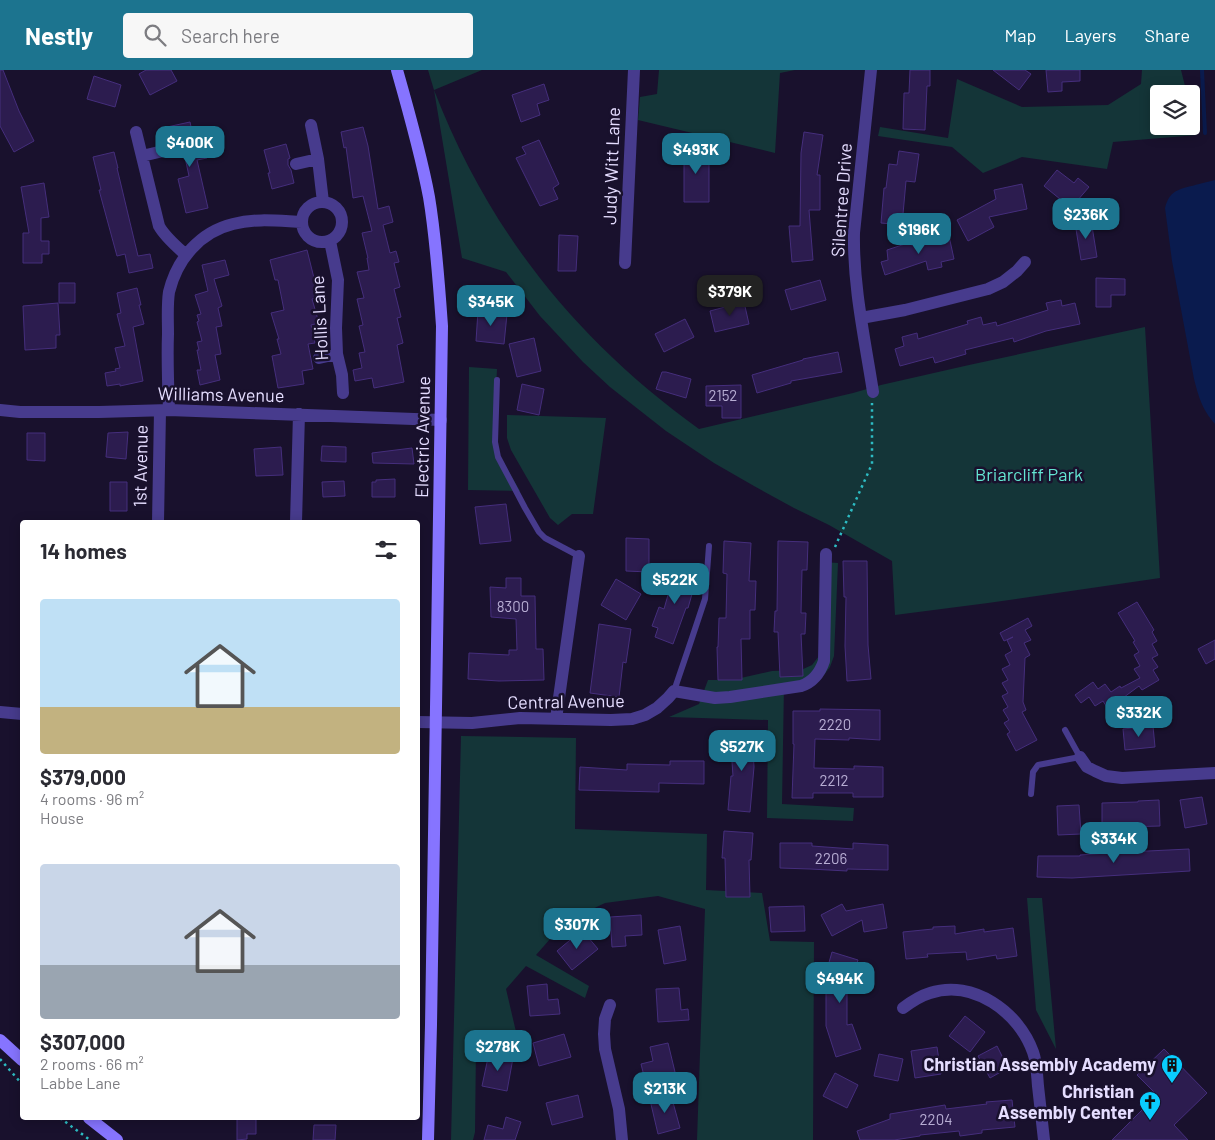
<!DOCTYPE html>
<html lang="en">
<head>
<meta charset="utf-8">
<style>
	:root { --surface:#fff; --page:#f7f7f7; --text:#2b2b33; --muted:#7c7c81; --accent:#1c748f }
	body { margin:0; font-family:Barlow,sans-serif; background:var(--page); color:var(--text); height:100vh; display:flex; flex-direction:column; font-size:19px; white-space:nowrap }
	* { box-sizing:border-box; margin:0 }
	p { font-size:16px; color:var(--muted) }
	.icon { flex:none; width:28px; height:28px; fill:none; stroke:currentColor; stroke-width:2; stroke-linecap:round; stroke-linejoin:round }
	.map { position:relative; flex:1; overflow:hidden }
	.drawer { position:absolute; left:20px; top:450px; width:400px; height:600px; display:flex; flex-direction:column; background:var(--surface); border-radius:5px; box-shadow:0 2px 12px #0003 }
	.drawer>* { flex:none }
	.tools { position:absolute; left:1150px; top:15px; display:grid; gap:10px }
	.tools a { display:grid; place-items:center; width:50px; height:50px; border-radius:5px; background:var(--surface); box-shadow:0 2px 12px #0003; font-size:25px }
	.price { position:absolute; translate:-50% -42px; padding:0 11px; border-radius:10px; background:var(--accent); color:#fff; font-size:16px; line-height:32px; filter:drop-shadow(0 1px 2px #0008) }
	.price::after { content:''; position:absolute; left:50%; top:30px; width:15px; height:11px; margin-left:-8px; background:inherit; clip-path:polygon(0 0,100% 0,50% 100%) }
	.price.on { background:#222; color:#fff }
	ul { padding:0; list-style:none }
	li { display:grid; align-content:center; gap:10px; height:265px; padding:0 20px }
	li span { display:grid; place-items:center; height:155px; border-radius:5px; color:#555 }
	li>.icon { margin-inline-start:auto }
	span .icon { width:90px; height:90px; fill:#fffc; stroke-width:1 }
	li b { font-size:21px }
	h2 { display:flex; justify-content:space-between; align-items:center; height:60px; padding:0 20px; font-size:21px }
	header { display:flex; align-items:center; gap:30px; box-sizing:border-box; height:70px; padding:0 25px; background:var(--accent); color:#fff }
	header strong { font-size:24px }
	nav { display:flex; gap:28px; margin-inline-start:auto; font-size:18px }
	.search { width:350px; height:45px; background:var(--page); display:flex; align-items:center; gap:12px; box-sizing:border-box; padding:0 18px; border-radius:5px; color:var(--muted); font-size:19px }
	.map>svg:first-child { display:block }
</style>
</head>
<body>
<header>
<strong>Nestly</strong>
<div class="search"><svg class="icon" aria-label="search" viewBox="0 0 24 24"><circle cx="10" cy="10" r="6"/><path d="M15 15l6 6"/></svg>Search here</div>
<nav><a>Map</a><a>Layers</a><a>Share</a></nav>
</header>
<div class="map">
<svg width="1215" height="1070" viewBox="0 0 1215 1070">
	<rect width="100%" height="100%" fill="#19112d"/>
	<path fill="#143538" d="M428,0H482L434,20C489,162 576,270 699,359L853,323L881,315L969,295L1145,257L1160,508L988,533L895,545L892,491L829,455L794,438L754,416L714,393L666,361L610,317L583,292L540,246L506,202L462,188L434,20Z
		M659,0H795L780,3L775,83L638,50L640,27L657,24Z
		M1142,0H1181L1187,24H1159V56H1191V41L1197,65L1113,72L1107,99L1022,87L983,103L952,77L878,66L880,57L948,68L957,9L1022,37L1108,35L1141,14Z
		M469,297L497,299L494,361L500,386L520,421L468,420Z
		M507,345L606,348L593,444H572L558,455L550,448L511,380L507,368Z
		M823,492L838,493L834,586L830,597L824,605L784,615L782,734L854,738L853,751L767,748L768,650L669,647L699,634L708,610H732L772,601L801,600L812,595L819,586Z
		M461,666L576,668L575,759L707,764L706,820L762,823L770,871L814,872L813,1070H697L705,839L658,826L605,833L565,852L536,885L589,916L585,928L526,896L506,919L517,966L476,977L475,1062L473,1070H451Z
		M1027,828H1042L1056,979L1036,940Z"/>
	<path fill="#0a1b4e" d="M1215,110V354C1202,339 1199,328 1194,309L1172,191L1165,138C1170,118 1182,119 1199,114C1204,113 1210,111 1215,110Z"/>
	<g fill="none" stroke-linecap="round" stroke-linejoin="round">
		<path stroke="#0a1b4e" stroke-width="4" d="M1202,0L1205,63"/>
	</g>
	<path fill="#2c1c4f" stroke="#452e7c" d="M0,0H3L19,41L34,71L14,82L0,56Z
		M146,0H171L177,11L150,25L139,4Z
		M910,0H930V16H927L925,60L903,59L904,23H909Z
		M993,0H1025L1031,4L1019,20Z
		M1046,0H1080V11L1062,12V21L1048,22Z
		M94,6L121,15L115,37L87,29Z
		M544,14L549,30L537,34L540,45L521,52L512,25Z
		M190,52L195,75L204,73L207,88L197,90L208,138L186,143L178,109L189,106L181,69L169,72L167,57Z
		M363,57L368,76L378,139L389,136L393,152L383,155L390,183L396,181L399,192L394,193L400,217L394,219L401,247L397,248L403,273L397,275L404,312L374,318L372,308L355,311L353,300L362,298L359,283L365,282L359,256L363,255L357,229L364,228L357,202L369,200L367,188H368L362,163L372,161L363,126L353,128L346,77L344,78L341,62Z
		M804,62L823,65L817,105H820V140H809L813,190L792,192L789,156H800L801,83Z
		M539,70L559,114L553,118L558,129L540,136L516,88L526,84L522,77Z
		M286,74L290,88L288,89V95L291,100L294,113L272,119L268,103H270L264,80Z
		M684,79H709V132H684Z
		M899,81L919,84L915,112L906,111L902,155L881,153L884,118H886L889,94L897,95Z
		M114,82L118,98H117L138,186L150,184L153,198L129,203L125,184L117,186L99,120H101L93,87Z
		M1057,100L1074,113L1078,108L1089,117L1071,138L1044,116Z
		M44,113L49,147L41,148V171H49V184H42V193H23V163H29L21,117Z
		M1022,114L1027,139L989,147L994,157L968,171L957,150L996,129L994,120Z
		M1091,150L1097,187L1081,190L1075,153Z
		M559,165L578,166L576,201H558Z
		M949,166L954,189L941,192L942,197L928,200L926,191L885,205L881,192L888,190L887,180L911,172V175Z
		M307,180L316,216H319L321,227L312,229L319,253L311,255L315,273L308,274L313,299L302,301L304,314L278,318L272,286L281,284L277,269H279L271,243L284,240L278,210H275L270,190Z
		M225,190L229,205L214,209L222,236L218,238L222,256L216,257L221,284L215,285L220,310L200,315L197,300H201L197,280H199L197,272L202,271L197,252L199,251L197,245L201,244L195,225L208,221L202,195Z
		M1096,208L1125,209V225H1111V237H1096Z
		M820,210L826,230L791,240L785,220Z
		M59,213H75V233H59Z
		M137,218L141,235H139L144,254L133,257L143,311L120,316V314L107,316L105,303L116,301L115,299L120,298L115,278L125,276L117,244L121,243L117,223Z
		M1061,230L1062,236L1075,233L1080,254L1046,261L1014,272L1013,268L965,280L966,284L935,293L933,287L900,296L895,279L904,276L902,267L917,263L918,269L968,254L967,251L981,247L983,255L996,252L997,256L1048,240L1046,233Z
		M744,232L749,254L715,262L710,241Z
		M58,233L60,265H56V278L25,280L23,236Z
		M478,241L507,244L504,274L476,271Z
		M685,249L694,267L664,282L655,264Z
		M534,268L541,301L517,307L509,274Z
		M838,282L842,302L791,311V313L757,323L752,305L803,290V289Z
		M662,302H666L691,309L686,328L656,319Z
		M522,314L544,319L539,345L517,340Z
		M741,315V348H722V336H706V316Z
		M128,362L126,389L106,387L108,363Z
		M27,363H45V391L27,390Z
		M322,376L346,377V392L321,391Z
		M281,377L283,405L256,406L254,379Z
		M412,378L414,394L373,393L372,383Z
		M395,409V427H372V412H376V410Z
		M344,411L345,426L323,427L322,412Z
		M110,412H127V441H110Z
		M506,434L511,471L480,474L475,437Z
		M626,468L649,469V502L626,501Z
		M724,471L751,473L749,511H756L755,540H750V569H741L742,610H718L717,577H718L719,548H726L727,504L723,503Z
		M778,471L808,472L807,500H802L801,543H806L805,564H801L803,606L780,607L778,562H774L775,541H777Z
		M843,491H867L868,575L871,609L847,611L845,576L846,527H844Z
		M676,497L698,503L688,538H686L673,574L655,567L658,558L652,556L659,537L664,539Z
		M506,508H521V526H535L536,579H543L544,610L499,611L468,609L469,583L509,585V580H517L516,549L491,547L490,517L506,518Z
		M616,509L641,524L626,550L601,535Z
		M1137,532L1154,560L1152,562L1157,571L1152,574L1158,585L1152,588L1158,597L1153,600L1159,610L1142,620L1139,616L1108,639L1103,631L1095,636L1089,627L1081,633L1075,625L1093,612L1098,619L1105,614L1111,622L1120,616L1121,618L1140,608L1134,599L1140,596L1134,585L1139,582L1133,572L1135,571L1118,543Z
		M1028,548L1032,556L1025,560L1031,570L1024,573L1030,585L1025,588L1023,632L1026,640L1022,642L1037,670L1016,681L1007,664L1010,662L1004,653L1009,650L1003,640L1008,637L1002,626L1008,623L1002,613L1008,610L1002,599L1010,595L1005,585L1012,581L1007,570L1013,567L1004,571L1000,563Z
		M599,554L631,559L626,593L623,592L619,627L590,623Z
		M1215,570V589L1206,594L1198,579Z
		M820,639L880,640V670L849,668V670L815,669L814,698L854,699V696L883,697V727H853V723H813V728H792L794,674H793V641H820Z
		M1153,656L1155,677L1125,680L1123,659Z
		M752,661L754,697L750,742L728,740L731,706H733L730,663Z
		M670,691H704V714L659,713V722L579,720L580,697L627,700V694L670,695Z
		M1202,727L1207,754L1185,758L1180,730Z
		M1159,730L1160,756L1124,757V761L1102,762V733L1138,732V731Z
		M1079,735L1081,764L1058,765L1057,736Z
		M724,761L753,763L751,790H749L750,827H726L725,788H722Z
		M780,773H812V776L853,779V773L888,775V800L847,799V801L810,799L780,798Z
		M1189,779L1190,801L1072,808L1037,807L1038,786H1080V785L1107,783Z
		M842,834L846,841L883,834L887,858L864,862L862,850L832,866L821,845Z
		M804,836L805,861L771,862L769,837Z
		M641,845L642,865L625,866L626,876L612,877L610,847Z
		M680,856L686,890L664,894L658,860Z
		M955,856V864L984,859V862L1013,858L1017,886L997,889L996,885L967,890L966,882L927,884L928,887L906,889L903,862L933,859V857Z
		M582,860L598,879L572,900L557,881Z
		M832,882L858,890L847,924V955L852,954L861,979L836,987L826,956V903Z
		M547,914L548,930L558,929L560,944L530,946L527,916Z
		M679,918L681,940L688,939L689,950L658,952L656,919Z
		M965,946L985,962L970,982L949,966Z
		M564,964L571,987L539,996L533,973Z
		M668,973L675,1002L645,1010L641,994L653,991L650,977Z
		M997,976L1008,998L990,1008L978,986Z
		M937,977L941,1004L915,1008L911,981Z
		M1164,979L1207,1023L1174,1055L1188,1070H1112L1157,1025L1137,1005Z
		M489,983L513,988L507,1021L482,1016Z
		M879,984L903,989L898,1011L874,1006Z
		M835,1003L858,1015L847,1038L823,1026Z
		M578,1025L583,1047L552,1055L546,1033Z
		M671,1025L680,1058L658,1064L650,1030Z
		M1012,1030L1015,1057L982,1060V1063L960,1066L959,1061L920,1065V1066L894,1070H860L857,1061L890,1049V1044L945,1035L946,1039L987,1034L986,1032Z
		M506,1047L521,1052L515,1070H484L488,1055L503,1059Z
		M237,1048H256V1064H247V1069L237,1070Z
		M314,1055H336L335,1070H313Z"/>
	<g fill="none" stroke-linecap="round" stroke-linejoin="round">
		<path stroke="#2dbcc3" stroke-width="2.5" stroke-dasharray="2.5 4" stroke-linecap="butt" d="M835,477L872,394V333
			M0,989L22,1014
			M60,1048L90,1070"/>
		<path stroke="#473b8d" stroke-width="6" d="M497,310L495,372L498,387L525,438L539,462L545,468L579,486
			M674,621L692,568L705,529L709,476
			M1031,724L1033,702L1038,695L1080,687L1065,660"/>
		<path stroke="#473b8d" stroke-width="12" d="M871,0L854,163C853,217 865,270 873,322
			M311,55L318,89L323,132
			M136,62L159,156C165,167 176,176 186,185
			M142,86L163,81
			M296,94L318,89
			M302 152a20 20 0 1 1 40 0a20 20 0 1 1-40 0Z
			M330,171L338,210L336,258L337,284L342,305L343,323
			M625,193L634,0
			M861,248L905,240L988,219L1003,212L1017,201L1025,192
			M319,288L337,284
			M0,340L20,342H99L169,340L441,350
			M169,340C168,314 167,289 168,264C168,250 167,235 169,222C177,189 200,162 233,154C256,148 279,151 302,152
			M158,452L160,341
			M296,452L299,344
			M0,642L22,644
			M556,649L579,486
			M418,652L472,653L520,648L611,650L632,649L645,645L657,638L668,628L674,621L715,628L730,627L801,616C813,612 820,603 824,591L826,484
			M1080,687L1087,697L1095,701L1106,706L1122,708L1215,703
			M610,935L605,949L604,964L605,979L619,1039L622,1070
			M903,938C911,932 920,926 930,923C973,909 1019,942 1033,982C1037,993 1037,1005 1038,1016C1040,1034 1042,1052 1044,1070"/>
		<path stroke="#8674ff" stroke-width="12" d="M397,0C409,42 421,84 429,127C436,169 439,213 442,256L431,955L428,1070
			M0,970L22,990
			M89,1048L117,1070"/>
	</g>
	<defs>
		<g id="building-pin" transform="scale(1.125)"><path d="M0 17L-7.5 6A9.5 9.5 0 1 1 7.5 6Z" fill="#09cdff" stroke="#19112d"/><path d="M-4-6H4V6H1V3H-1V6H-4ZM-2.5-4.3h1.7v1.8h-1.7ZM.8-4.3h1.7v1.8H.8ZM-2.5-1h1.7V.8h-1.7ZM.8-1h1.7V.8H.8Z" fill="#111"/></g>
		<g id="church-pin" transform="scale(1.125)"><path d="M0 17L-7.5 6A9.5 9.5 0 1 1 7.5 6Z" fill="#09cdff" stroke="#19112d"/><path d="M-1.2-6h2.4v3.5h3.3v2.4h-3.3V6h-2.4V-.1h-3.3v-2.4h3.3Z" fill="#111"/></g>
	</defs>
	<g fill-rule="evenodd">
		<use href="#building-pin" x="1172" y="995"/>
		<use href="#church-pin" x="1150" y="1032"/>
	</g>
	<g text-anchor="middle" stroke-width="5" stroke-linejoin="round" paint-order="stroke">
		<g font-size="15" fill="#b7add3">
			<text x="723" y="331">2152</text>
			<text x="513" y="542">8300</text>
			<text x="835" y="660">2220</text>
			<text x="834" y="716">2212</text>
			<text x="831" y="794">2206</text>
			<text x="936" y="1055">2204</text>
		</g>
		<g font-size="18" fill="#e5ddff" stroke="#19112d">
			<text transform="translate(612 96) rotate(-88)" y="6">Judy Witt Lane</text>
			<text transform="translate(842 130) rotate(-86)" y="6">Silentree Drive</text>
			<text transform="translate(320 248) rotate(-93)" y="6">Hollis Lane</text>
			<text transform="translate(221 325) rotate(1)" y="6">Williams Avenue</text>
			<text transform="translate(423 367) rotate(-89)" y="6">Electric Avenue</text>
			<text transform="translate(141 396) rotate(-89)" y="6">1st Avenue</text>
			<text transform="translate(566 632) rotate(-1)" y="6">Central Avenue</text>
		</g>
		<g font-size="18" fill="#64e5d2" stroke="#19112d">
			<text x="1029" y="411">Briarcliff Park</text>
		</g>
		<g font-size="18" font-weight="bold" fill="#e5ddff" stroke="#19112d" text-anchor="end">
			<text x="1156" y="1001">Christian Assembly Academy</text>
			<text x="1134" y="1028">Christian<tspan x="1134" dy="21">Assembly Center</tspan></text>
		</g>
	</g>
</svg>
<div class="tools">
<a><svg class="icon" aria-label="layers" viewBox="0 0 24 24"><path d="M12 4l9 5-9 5-9-5zM3 14l9 5 9-5"/></svg></a>
</div>
<b class="price" style="left:190px;top:98px">$400K</b>
<b class="price" style="left:696px;top:105px">$493K</b>
<b class="price" style="left:1086px;top:170px">$236K</b>
<b class="price" style="left:919px;top:185px">$196K</b>
<b class="price on" style="left:730px;top:247px">$379K</b>
<b class="price" style="left:491px;top:257px">$345K</b>
<b class="price" style="left:675px;top:535px">$522K</b>
<b class="price" style="left:1139px;top:668px">$332K</b>
<b class="price" style="left:742px;top:702px">$527K</b>
<b class="price" style="left:1114px;top:794px">$334K</b>
<b class="price" style="left:577px;top:880px">$307K</b>
<b class="price" style="left:840px;top:934px">$494K</b>
<b class="price" style="left:498px;top:1002px">$278K</b>
<b class="price" style="left:665px;top:1044px">$213K</b>
<section class="drawer">
<h2>14 homes<svg class="icon" aria-label="filters" viewBox="0 0 24 24"><path d="M4 7h16M4 17h16"/><circle cx="9" cy="7" r="2"/><circle cx="15" cy="17" r="2"/></svg></h2>
<ul>
<li><span style="background:linear-gradient(#bfe0f5 70%,#c2b280 0)"><svg class="icon" aria-label="home" viewBox="0 0 24 24"><path d="M3 11l9-7 9 7M6 9v11h12V9"/></svg></span><div><b>$379,000</b><p>4 rooms · 96 m²</p><p>House</p></div></li>
<li><span style="background:linear-gradient(#c9d6e8 65%,#9aa5b1 0)"><svg class="icon" aria-label="home" viewBox="0 0 24 24"><path d="M3 11l9-7 9 7M6 9v11h12V9"/></svg></span><div><b>$307,000</b><p>2 rooms · 66 m²</p><p>Labbe Lane</p></div></li>
</ul>
</section>
</div>
</body>
</html>
